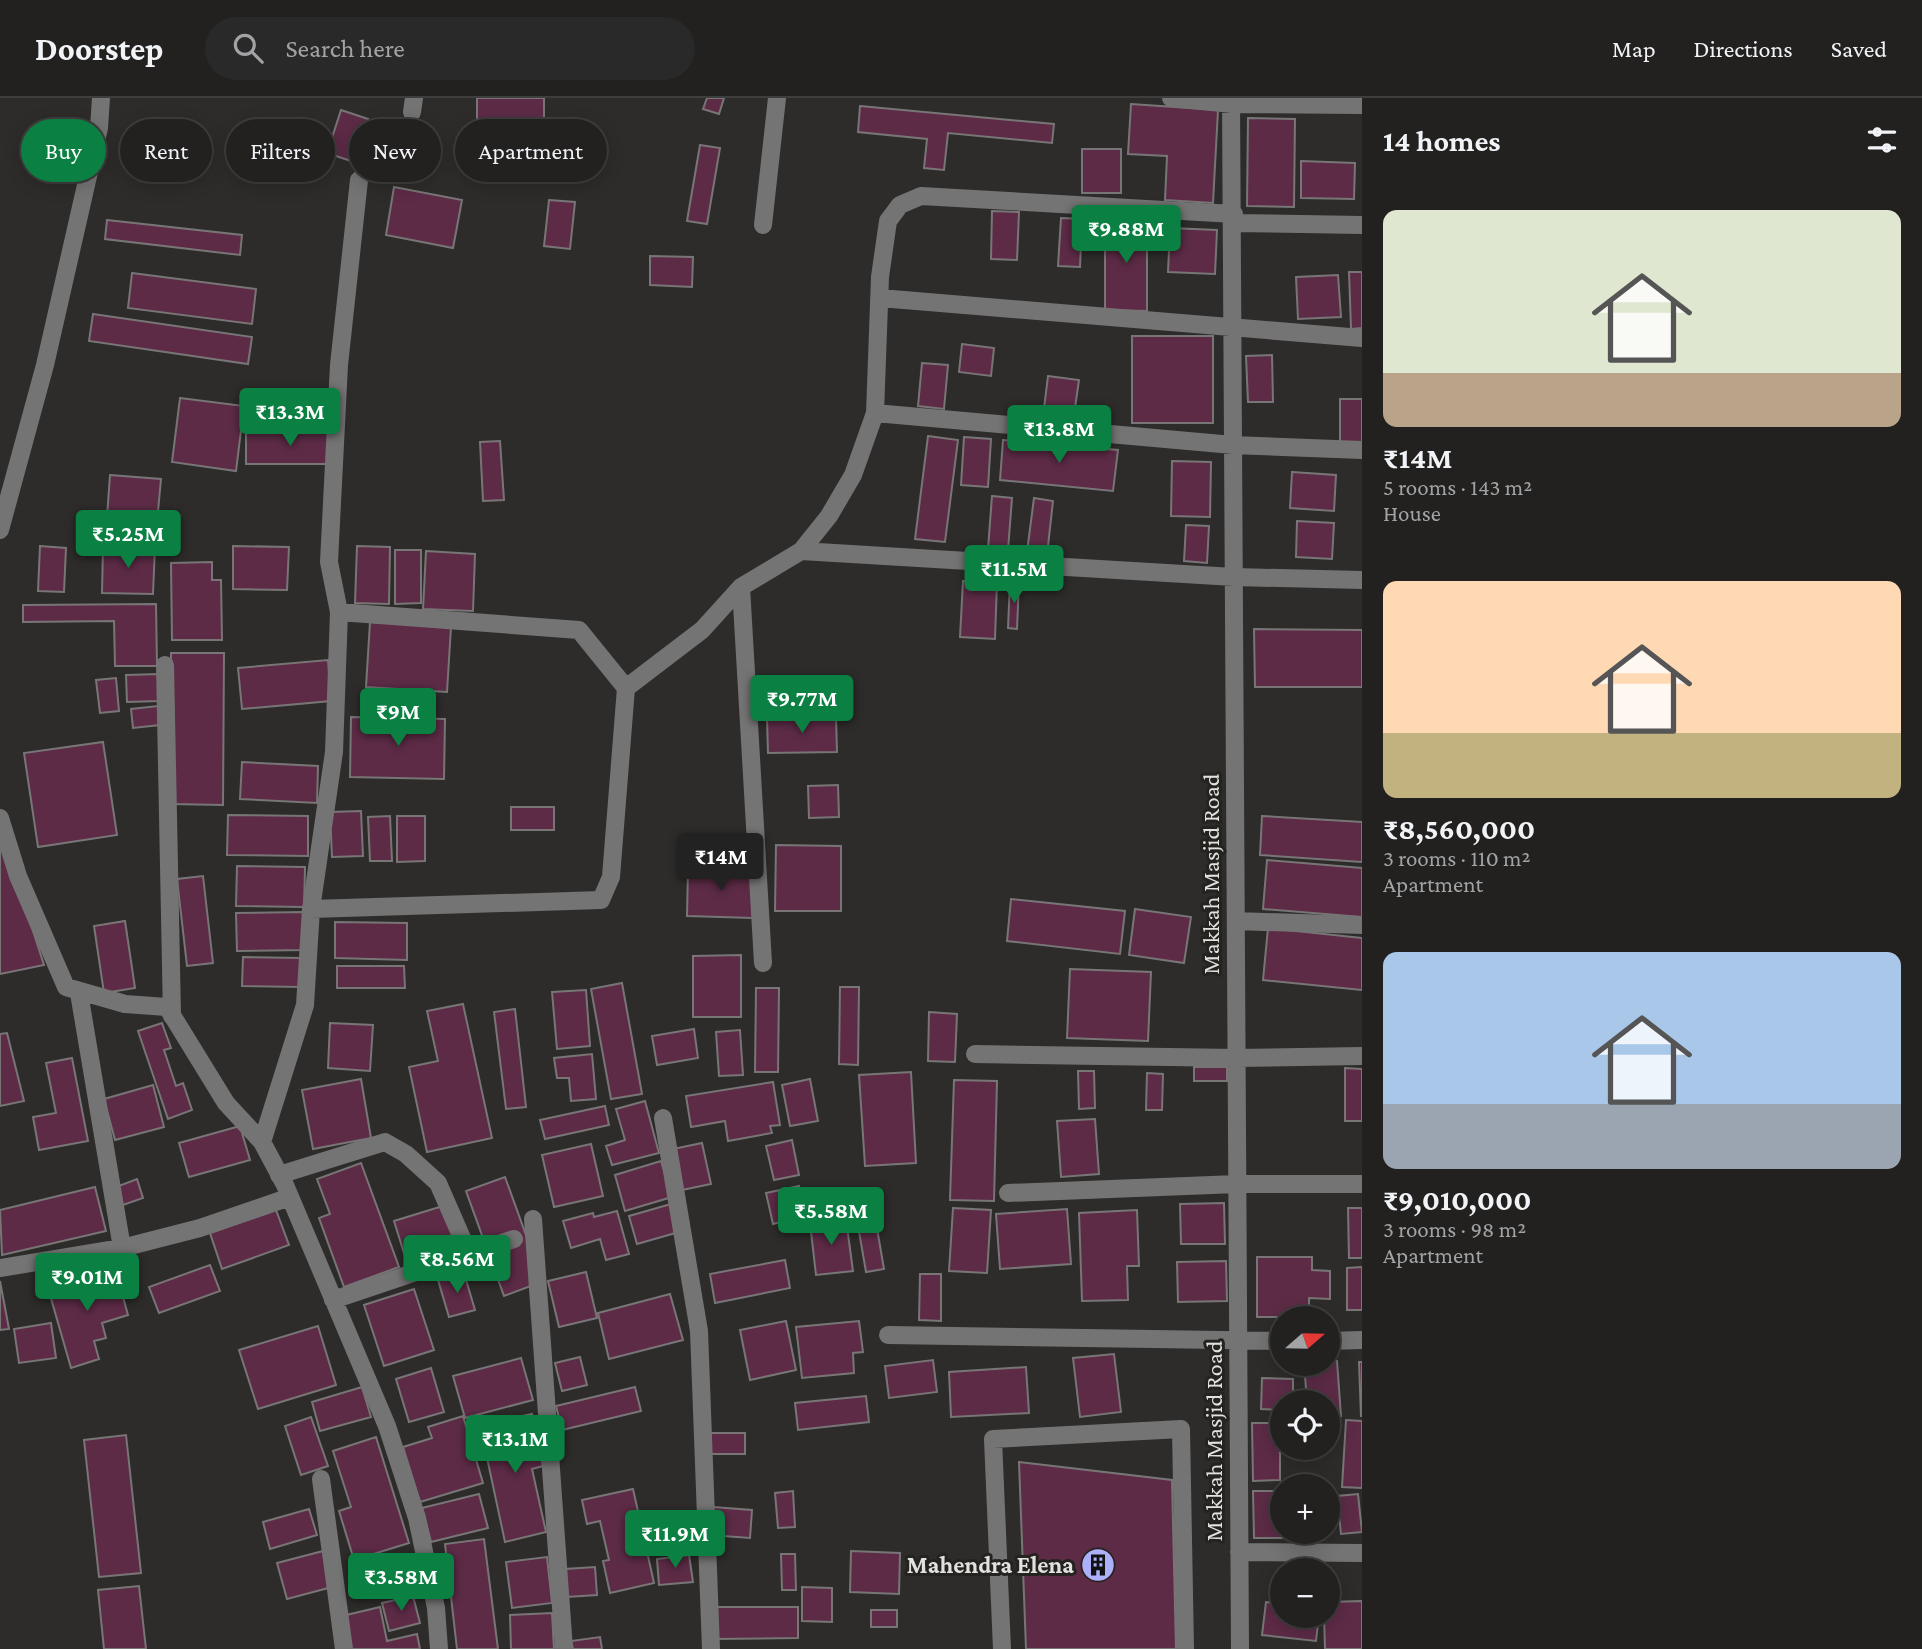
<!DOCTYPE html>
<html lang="en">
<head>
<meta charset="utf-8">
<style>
	:root { --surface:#222120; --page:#2a2929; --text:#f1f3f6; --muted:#a2a3a5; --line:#3f3e3e; --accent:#0b8043 }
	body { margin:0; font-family:"Crimson Pro",serif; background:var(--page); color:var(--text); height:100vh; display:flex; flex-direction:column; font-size:26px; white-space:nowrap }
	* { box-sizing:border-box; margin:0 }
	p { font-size:23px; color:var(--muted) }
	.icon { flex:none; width:38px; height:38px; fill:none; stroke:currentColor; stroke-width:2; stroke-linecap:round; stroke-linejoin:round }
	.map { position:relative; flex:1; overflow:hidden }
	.panel { display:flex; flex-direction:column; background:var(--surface); width:560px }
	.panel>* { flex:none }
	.banner { position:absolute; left:21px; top:21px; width:665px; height:63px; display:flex; gap:14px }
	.needle { width:46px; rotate:70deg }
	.fabs { position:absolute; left:1270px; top:1208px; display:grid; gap:14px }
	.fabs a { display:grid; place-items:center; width:70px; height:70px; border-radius:50%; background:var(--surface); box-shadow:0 4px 18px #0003,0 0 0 2px var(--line); font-size:35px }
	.price { position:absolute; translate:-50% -60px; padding:0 16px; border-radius:7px; background:var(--accent); color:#fff; font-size:23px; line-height:46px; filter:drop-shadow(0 2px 4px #0008) }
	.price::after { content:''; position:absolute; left:50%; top:42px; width:21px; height:16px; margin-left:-10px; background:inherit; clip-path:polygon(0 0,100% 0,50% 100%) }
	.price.current { background:#222; color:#fff }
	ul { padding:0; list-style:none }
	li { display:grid; align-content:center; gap:14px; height:371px; padding:0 21px }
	li span { display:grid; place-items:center; height:217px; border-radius:14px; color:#555 }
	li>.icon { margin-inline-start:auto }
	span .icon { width:126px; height:126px; fill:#fffc; stroke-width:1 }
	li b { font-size:30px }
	h2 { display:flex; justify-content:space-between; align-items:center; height:84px; padding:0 21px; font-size:30px }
	.tag { padding:0 24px; border-radius:32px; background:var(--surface); box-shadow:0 4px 18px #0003,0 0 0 2px var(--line); font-size:24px; line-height:63px }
	.tag.current { background:var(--accent); color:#fff }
	header { display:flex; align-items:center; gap:42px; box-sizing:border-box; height:98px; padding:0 35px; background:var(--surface); border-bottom:2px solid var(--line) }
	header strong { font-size:33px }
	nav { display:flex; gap:38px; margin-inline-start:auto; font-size:24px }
	.search { width:490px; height:63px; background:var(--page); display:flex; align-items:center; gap:18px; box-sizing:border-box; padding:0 24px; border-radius:38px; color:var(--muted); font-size:26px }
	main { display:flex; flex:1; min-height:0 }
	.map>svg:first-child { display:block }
</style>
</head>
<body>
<header>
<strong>Doorstep</strong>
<div class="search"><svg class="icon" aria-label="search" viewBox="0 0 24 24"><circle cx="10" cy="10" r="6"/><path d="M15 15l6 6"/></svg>Search here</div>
<nav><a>Map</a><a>Directions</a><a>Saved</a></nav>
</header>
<main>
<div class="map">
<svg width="1362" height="1551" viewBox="0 0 1362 1551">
	<rect width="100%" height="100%" fill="#2d2c2a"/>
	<path fill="#5d2b46" stroke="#787576" stroke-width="2" d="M477,0H544V75H477Z
		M707,0H724L719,16L703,11Z
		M1131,6L1218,12L1213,105L1165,102L1167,58L1128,56Z
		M860,8L1054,26L1052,45L948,35L944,72L924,70L927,41L858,34Z
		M341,12L368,21L354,64L327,55Z
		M1248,20L1295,21L1294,109L1247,108Z
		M700,47L720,50L707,126L687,123Z
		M1082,51H1121V95H1082Z
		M1301,63L1355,65L1354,101L1301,100Z
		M394,89L462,102L453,150L386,137Z
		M549,102L575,104L570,151L544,148Z
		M992,113L1019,114L1017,162L991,161Z
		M1061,120L1082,121L1080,169L1058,168Z
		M1105,121H1147V213L1105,212Z
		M107,122L242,137L240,157L105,141Z
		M1170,130L1217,132L1215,176L1168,174Z
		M650,158L693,159L692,189L650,187Z
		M1349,174H1362V230L1351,231Z
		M132,175L256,191L252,226L128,210Z
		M1338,177L1341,219L1298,221L1296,179Z
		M93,216L252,239L248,266L89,243Z
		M1132,238H1213V325H1132Z
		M962,246L994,250L991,278L959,274Z
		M1272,257L1273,304H1248L1246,258Z
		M922,265L948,267L944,311L918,308Z
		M1048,278L1079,282L1073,324L1043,319Z
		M180,300L244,308L236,373L172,364Z
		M1340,301H1362V346H1340Z
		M246,334H333L334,366H246Z
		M928,338L958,342L945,444L915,441Z
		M964,339L991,341L988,389L961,387Z
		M1003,342L1118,352L1113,393L1000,382Z
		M500,343L504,402L483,403L480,344Z
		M1172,363L1211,364L1210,419L1171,418Z
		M1292,374L1336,377L1334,413L1290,410Z
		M110,377L161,381L157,424L107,419Z
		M992,398L1012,400L1008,452L988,451Z
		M1034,400L1053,403L1047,457L1027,454Z
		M1297,423L1334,425L1332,461L1296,459Z
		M1186,427L1209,428L1207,465L1184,463Z
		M40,448L66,450L64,494L38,493Z
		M103,448L155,449L153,496L102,495Z
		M233,448L289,449L287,492L233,491Z
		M357,448L390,449L389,506L355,505Z
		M395,452H421V505L395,506Z
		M426,453L475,456L473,513L423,511Z
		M212,464V482H221L222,542H172L171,465Z
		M963,483L997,484L995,541L960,539Z
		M1010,483H1019L1017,531L1008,530Z
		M156,506L157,568H115L114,523L23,524V507Z
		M370,524L451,529L447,594L366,589Z
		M1254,531L1362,532V589H1255Z
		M171,555H224L223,707L170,706Z
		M328,562L331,603L242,611L238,570Z
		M159,576L160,603L127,604L126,577Z
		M116,580L119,613L100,615L96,582Z
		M158,608L160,627L133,630L131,611Z
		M351,619L445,621L444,681L350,679Z
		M836,619L837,654L768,655L767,620Z
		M103,644L117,737L38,749L24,655Z
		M242,664L318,668L317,705L240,701Z
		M838,687L839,719L809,720L808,688Z
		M511,709H554V732H511Z
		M361,713L363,758L332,759L330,714Z
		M228,717L308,718V758L227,757Z
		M390,718L392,763H370L368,719Z
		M397,718H425V763L397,764Z
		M1262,718L1362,724V764L1260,757Z
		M5,746L44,867L0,876V747Z
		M776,747L841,748V813H775Z
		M1267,762L1362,770V819L1263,811Z
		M237,768L305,769L304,809L236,808Z
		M688,770L755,772L753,820L687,818Z
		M203,778L213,865L187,868L177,781Z
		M1011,801L1125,813L1120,856L1007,843Z
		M1135,811L1191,819L1184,865L1129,857Z
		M304,814V852L237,853L236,815Z
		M125,823L135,890L104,895L94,828Z
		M335,824L407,825V862L335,860Z
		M1268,830L1362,840V892L1263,882Z
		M741,857V919H693V858Z
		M243,859L302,860L301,889L242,888Z
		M337,868H404L405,890H337Z
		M1070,871L1151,874L1148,943L1067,940Z
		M622,885L642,996L611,1001L591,891Z
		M840,889H859L858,967L839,966Z
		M756,890H779L778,974H755Z
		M586,892L590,948L557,951L552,894Z
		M463,906L492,1040L427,1054L409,969L438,963L427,913Z
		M515,911L526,1009L506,1011L494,914Z
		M929,914L957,916L955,964L928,963Z
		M162,925L171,950L164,952L176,988L183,985L192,1012L168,1021L138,933Z
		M330,925L373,927L370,973L328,970Z
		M694,931L698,960L657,967L652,938Z
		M740,932L743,977L719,978L716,934Z
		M7,935L24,1003L0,1008V936Z
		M592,956L596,1001L571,1003L569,980H557L554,960Z
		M72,960L88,1043L39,1052L33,1019L56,1015L46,965Z
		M1194,969H1227V983H1194Z
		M1345,970L1362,971V1023H1345Z
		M1078,973H1094L1095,1010L1079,1011Z
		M911,974L916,1065L865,1068L859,977Z
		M1147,975L1163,976L1162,1012H1146Z
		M361,981L371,1040L313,1051L302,992Z
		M810,981L818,1023L790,1028L782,987Z
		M954,982L997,983L994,1103L950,1102Z
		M773,984L780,1027L770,1028L772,1035L728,1043L725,1023L691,1029L686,998Z
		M153,987L164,1029L115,1042L104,1001Z
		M645,1003L659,1055L612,1067L606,1048L625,1042L616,1011Z
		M605,1008L609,1027L545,1041L540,1022Z
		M1095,1021L1099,1076L1061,1079L1057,1023Z
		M240,1028L250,1062L189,1079L179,1045Z
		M792,1042L799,1077L774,1082L766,1048Z
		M702,1045L711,1086L682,1092L673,1051Z
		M591,1046L603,1098L554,1109L542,1057Z
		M661,1063L672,1099L625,1113L615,1077Z
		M361,1065L399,1169L344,1189L319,1120L330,1116L317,1081Z
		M505,1079L535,1162L536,1186L504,1198L466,1093Z
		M137,1081L143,1100L123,1107L116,1089Z
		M799,1088L803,1105L785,1109L788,1122L773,1126L766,1095Z
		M95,1089L106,1133L2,1157L0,1112Z
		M1224,1105L1225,1146H1181L1180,1106Z
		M671,1106L679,1134L637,1146L629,1118Z
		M446,1107L463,1165L412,1181L394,1123Z
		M953,1110L991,1112L987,1175L949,1173Z
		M1348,1110H1362V1160H1349Z
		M1067,1111L1071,1166L1000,1171L996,1116Z
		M276,1112L289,1147L222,1171L210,1135Z
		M1137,1112L1139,1168H1127L1128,1202L1082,1203L1079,1115Z
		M617,1113L629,1156L606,1162L600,1141L571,1150L563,1123L593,1115L594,1119Z
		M874,1113L884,1171L866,1174L856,1116Z
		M846,1121L853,1173L816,1177L810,1125Z
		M1257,1159H1312V1172L1330,1173V1201L1309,1200V1219H1257Z
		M785,1162L790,1190L715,1205L710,1176Z
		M1226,1163L1227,1203L1178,1204L1177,1164Z
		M210,1167L220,1193L159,1215L149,1189Z
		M1362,1169V1212H1347V1170Z
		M115,1170L128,1217L102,1225L106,1240L94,1243L99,1261L71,1270L48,1190Z
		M586,1174L597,1220L559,1229L548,1183Z
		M464,1175L475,1212L449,1219L438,1182Z
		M920,1176H941V1223L919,1222Z
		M0,1183L9,1231L0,1232Z
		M414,1191L434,1252L384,1268L364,1207Z
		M670,1196L683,1242L609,1261L598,1215Z
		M786,1223L796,1272L750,1282L740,1232Z
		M859,1223L863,1254L853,1255L854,1275L802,1280L796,1229Z
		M51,1225L56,1260L19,1265L14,1231Z
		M318,1228L336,1287L258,1311L239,1252Z
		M1114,1256L1121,1314L1080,1319L1073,1260Z
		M580,1259L587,1287L562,1293L555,1265Z
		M521,1260L533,1302L465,1320L453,1278Z
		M933,1262L937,1294L889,1300L885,1268Z
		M1328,1263H1337L1341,1318H1328V1304H1307L1304,1265Z
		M1359,1264H1362V1318H1361Z
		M1026,1269L1029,1315L951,1319L949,1274Z
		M431,1270L444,1314L409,1324L396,1281Z
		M1262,1280L1293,1281V1304H1283V1312L1261,1311Z
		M362,1289L371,1319L320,1333L312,1304Z
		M635,1289L641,1313L562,1332L556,1308Z
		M866,1298L869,1324L798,1332L795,1305Z
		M532,1316L543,1368L532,1371L546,1434L505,1444L480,1327Z
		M463,1318L483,1385L420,1404L403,1349L432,1340L428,1329Z
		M311,1319L328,1368L301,1377L285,1328Z
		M1346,1322L1362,1323V1390L1342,1389Z
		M1252,1325H1280V1382L1253,1383Z
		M708,1335H745V1356H708Z
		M126,1337L141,1475L99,1479L84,1342Z
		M376,1339L409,1445L354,1462L339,1413L351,1409L333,1353Z
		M1019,1364L1172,1382L1176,1551H1026Z
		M633,1391L654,1485L610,1495L603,1463L609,1462L600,1423L587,1426L582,1402Z
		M793,1393L795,1429L778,1430L775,1395Z
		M1253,1393H1283V1433H1298V1440H1254Z
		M479,1396L488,1430L431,1444L422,1410Z
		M1358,1396L1362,1434L1341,1436L1337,1398Z
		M713,1409L752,1412L750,1440L710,1437Z
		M309,1411L317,1437L270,1451L263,1424Z
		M484,1441L498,1551H457L445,1446Z
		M323,1453L332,1489L287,1501L277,1465Z
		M851,1453L900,1455L899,1496L850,1494Z
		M781,1456H795L796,1492H782Z
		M689,1457L693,1484L659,1487L657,1461Z
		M547,1459L552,1505L512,1510L506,1464Z
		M595,1469L597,1497L567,1499L565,1471Z
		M139,1488L146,1551H104L98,1492Z
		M802,1489L832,1490V1524L802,1523Z
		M413,1498L420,1525L389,1533L382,1505Z
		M1362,1503V1551H1325L1324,1517H1328V1504Z
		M1266,1504L1283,1506V1517H1319L1316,1543L1262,1537Z
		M380,1509L387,1543L417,1536L420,1551H349L342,1518Z
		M714,1509H798V1540L714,1541Z
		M871,1512H897V1529H871Z
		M552,1515L554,1551H511L510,1517Z
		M600,1539L602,1551H573L571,1543Z"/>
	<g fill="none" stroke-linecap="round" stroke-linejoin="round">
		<path stroke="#757475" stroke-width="18" d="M1171,0L1232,6L1362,7
			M1231,0L1240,1551
			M412,14L414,0
			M1232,125L1362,127
			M763,127L777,0
			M880,200L1362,240
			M875,315L1233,347L1362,352
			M0,432L45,267L99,30L101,0
			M801,453L1234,479L1362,482
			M741,489L763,865
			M339,514L579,532L626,590
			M165,567L172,918
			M0,720L18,778L66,889L125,906L167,909L226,1005L262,1044L285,1087L387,1328L417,1420L436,1510L439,1551
			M311,811L601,802L611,779L626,590L702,532L741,489L801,453L829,418L853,377L875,315L880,179L888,123L900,107L921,98L1234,116
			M1236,823L1362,827
			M79,895L122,1150
			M975,956L1236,960L1362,958
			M663,1020L699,1233L711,1551
			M262,1044L305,907L311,811L334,654L339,514L329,464L339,267L359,82
			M279,1077L385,1044L406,1056L438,1085L469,1156
			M1008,1095L1237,1086H1362
			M533,1121L564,1551
			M0,1170L122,1150L200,1130L290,1099
			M333,1202L514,1141
			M888,1237L1283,1243
			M1328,1243L1362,1242
			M321,1381L344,1551
			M1239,1454L1362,1455
			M1002,1551L993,1341L1181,1331L1185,1551"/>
	</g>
	<defs>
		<g id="building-disc" transform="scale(1.75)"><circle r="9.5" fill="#adaffb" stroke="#242320"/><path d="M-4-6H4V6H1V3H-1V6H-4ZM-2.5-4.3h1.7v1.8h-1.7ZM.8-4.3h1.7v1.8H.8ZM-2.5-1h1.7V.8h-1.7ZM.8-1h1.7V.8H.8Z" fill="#111"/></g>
	</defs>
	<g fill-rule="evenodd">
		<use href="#building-disc" x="1098" y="1467"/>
	</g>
	<g text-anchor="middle" stroke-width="6" stroke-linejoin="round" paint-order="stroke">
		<g font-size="24" fill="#e1e1df" stroke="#242320">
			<text transform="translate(1211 776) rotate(-90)" y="8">Makkah Masjid Road</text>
			<text transform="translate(1214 1343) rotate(-90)" y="8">Makkah Masjid Road</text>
		</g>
		<g font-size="24" font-weight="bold" fill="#e1e1df" stroke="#242320" text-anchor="end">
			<text x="1074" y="1475">Mahendra Elena</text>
		</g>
	</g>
</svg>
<div class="fabs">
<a><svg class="needle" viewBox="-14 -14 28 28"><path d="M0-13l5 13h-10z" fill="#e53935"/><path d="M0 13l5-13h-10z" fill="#a2a3a5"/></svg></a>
<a><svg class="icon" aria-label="locate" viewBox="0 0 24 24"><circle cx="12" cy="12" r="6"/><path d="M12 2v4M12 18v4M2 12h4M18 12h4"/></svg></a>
<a>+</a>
<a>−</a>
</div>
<b class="price" style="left:1126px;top:167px">₹9.88M</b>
<b class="price" style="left:290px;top:350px">₹13.3M</b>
<b class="price" style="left:1059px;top:367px">₹13.8M</b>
<b class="price" style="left:128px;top:472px">₹5.25M</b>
<b class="price" style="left:1014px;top:507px">₹11.5M</b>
<b class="price" style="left:802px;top:637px">₹9.77M</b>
<b class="price" style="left:398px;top:650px">₹9M</b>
<b class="price current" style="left:721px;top:795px">₹14M</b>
<b class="price" style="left:831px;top:1149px">₹5.58M</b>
<b class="price" style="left:457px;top:1197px">₹8.56M</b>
<b class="price" style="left:87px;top:1215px">₹9.01M</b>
<b class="price" style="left:515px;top:1377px">₹13.1M</b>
<b class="price" style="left:675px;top:1472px">₹11.9M</b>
<b class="price" style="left:401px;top:1515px">₹3.58M</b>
<div class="banner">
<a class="tag current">Buy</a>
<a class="tag">Rent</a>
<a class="tag">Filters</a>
<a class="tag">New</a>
<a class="tag">Apartment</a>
</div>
</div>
<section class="panel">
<h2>14 homes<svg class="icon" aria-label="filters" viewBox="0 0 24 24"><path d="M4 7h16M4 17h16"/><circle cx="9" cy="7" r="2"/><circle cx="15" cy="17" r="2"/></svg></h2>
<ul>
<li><span style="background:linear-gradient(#dfe7d0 75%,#b9a48a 0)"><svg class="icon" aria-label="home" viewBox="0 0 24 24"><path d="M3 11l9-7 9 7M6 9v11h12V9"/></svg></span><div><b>₹14M</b><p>5 rooms · 143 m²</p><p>House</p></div></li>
<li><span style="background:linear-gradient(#ffd9b3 70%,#c2b280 0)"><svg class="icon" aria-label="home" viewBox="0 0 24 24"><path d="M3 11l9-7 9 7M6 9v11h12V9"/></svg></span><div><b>₹8,560,000</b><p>3 rooms · 110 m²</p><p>Apartment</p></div></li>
<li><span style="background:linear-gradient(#a9c7e8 70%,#9aa5b1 0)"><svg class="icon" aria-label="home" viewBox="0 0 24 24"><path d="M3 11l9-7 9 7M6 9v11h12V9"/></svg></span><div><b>₹9,010,000</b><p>3 rooms · 98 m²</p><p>Apartment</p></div></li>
</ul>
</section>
</main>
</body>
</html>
